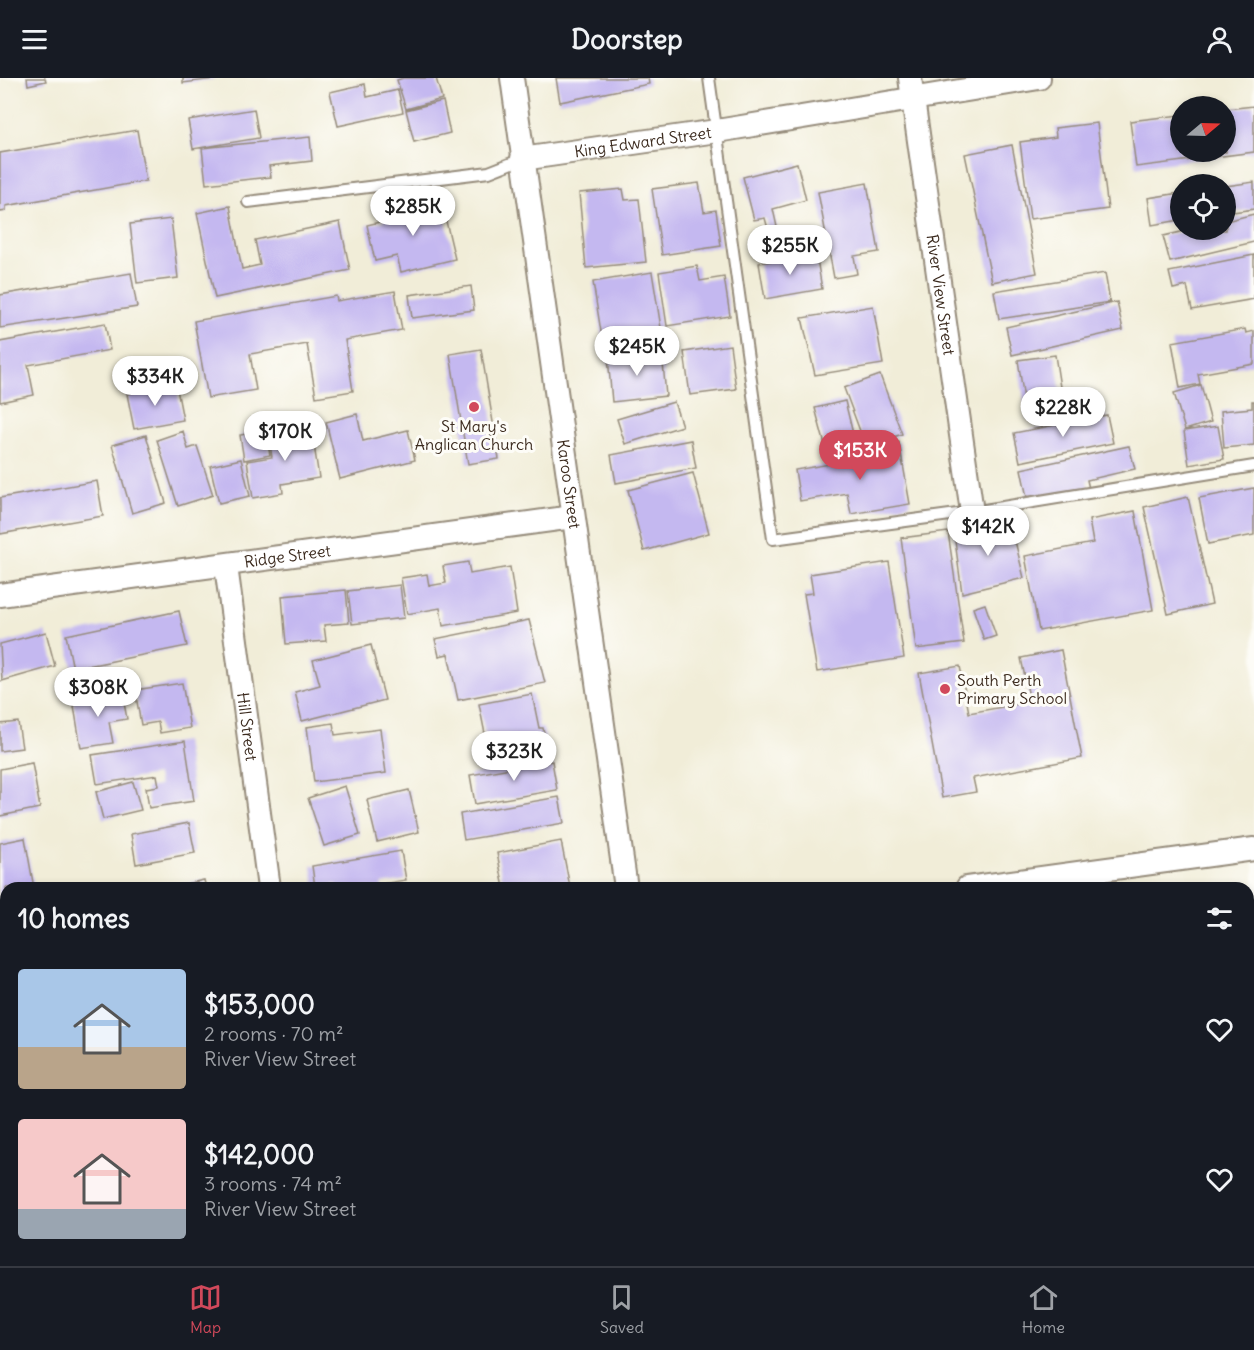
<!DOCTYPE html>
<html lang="en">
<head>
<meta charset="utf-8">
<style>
	:root { --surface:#171b24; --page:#20242c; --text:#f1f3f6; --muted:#9ea1a6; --line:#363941; --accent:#d1495b }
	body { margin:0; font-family:Delius,sans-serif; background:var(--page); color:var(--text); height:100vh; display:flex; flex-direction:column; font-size:22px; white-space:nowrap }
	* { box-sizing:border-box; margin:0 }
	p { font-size:20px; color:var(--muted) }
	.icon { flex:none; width:33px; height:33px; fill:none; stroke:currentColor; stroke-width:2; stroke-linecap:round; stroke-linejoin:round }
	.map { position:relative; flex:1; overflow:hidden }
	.drawer { position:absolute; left:0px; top:804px; width:1254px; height:384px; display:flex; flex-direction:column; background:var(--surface); border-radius:18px 18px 0 0; box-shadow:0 3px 9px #0003 }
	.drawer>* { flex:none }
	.needle { width:39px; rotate:71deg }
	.controls { position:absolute; left:1170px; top:18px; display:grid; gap:12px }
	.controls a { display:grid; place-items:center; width:66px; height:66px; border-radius:50%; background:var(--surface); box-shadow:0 3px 9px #0003; font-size:30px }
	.price { position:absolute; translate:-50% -51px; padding:0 14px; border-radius:21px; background:#fff; color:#222; font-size:20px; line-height:39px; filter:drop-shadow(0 2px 3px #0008) }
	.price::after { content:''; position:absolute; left:50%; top:36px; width:18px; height:14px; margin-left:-9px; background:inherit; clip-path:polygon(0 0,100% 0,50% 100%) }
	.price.selected { background:var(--accent); color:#fff }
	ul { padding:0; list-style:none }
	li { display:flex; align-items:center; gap:18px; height:150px; padding:0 18px }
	li span { display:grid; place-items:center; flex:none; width:168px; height:120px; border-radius:6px; color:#555 }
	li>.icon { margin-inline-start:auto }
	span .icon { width:72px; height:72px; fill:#fffc; stroke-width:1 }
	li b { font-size:26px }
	h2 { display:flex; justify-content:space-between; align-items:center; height:72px; padding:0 18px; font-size:26px }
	header { display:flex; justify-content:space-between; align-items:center; height:78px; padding:0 18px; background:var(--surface); font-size:27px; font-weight:800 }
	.dock { display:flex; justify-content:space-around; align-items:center; height:84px; border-top:2px solid var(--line); background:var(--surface); font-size:16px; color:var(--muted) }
	.dock a { display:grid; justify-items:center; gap:3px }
	.dock .selected { color:var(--accent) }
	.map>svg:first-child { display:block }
</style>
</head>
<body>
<header><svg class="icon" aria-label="menu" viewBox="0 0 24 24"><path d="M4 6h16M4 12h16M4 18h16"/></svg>Doorstep<svg class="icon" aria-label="person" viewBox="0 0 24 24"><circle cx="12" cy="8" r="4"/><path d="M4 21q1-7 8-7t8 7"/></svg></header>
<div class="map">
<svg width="1254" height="1188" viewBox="0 0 1254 1188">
	<rect width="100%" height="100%" fill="#fdfcf7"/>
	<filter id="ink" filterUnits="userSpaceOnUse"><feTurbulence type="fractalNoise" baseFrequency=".0167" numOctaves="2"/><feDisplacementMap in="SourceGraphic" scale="12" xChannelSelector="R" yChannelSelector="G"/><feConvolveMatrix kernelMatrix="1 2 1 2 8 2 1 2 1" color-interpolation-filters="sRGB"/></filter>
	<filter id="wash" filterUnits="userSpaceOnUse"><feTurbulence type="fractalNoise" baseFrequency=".008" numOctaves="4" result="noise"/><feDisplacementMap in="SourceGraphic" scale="24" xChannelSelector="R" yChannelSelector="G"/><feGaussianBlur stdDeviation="1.35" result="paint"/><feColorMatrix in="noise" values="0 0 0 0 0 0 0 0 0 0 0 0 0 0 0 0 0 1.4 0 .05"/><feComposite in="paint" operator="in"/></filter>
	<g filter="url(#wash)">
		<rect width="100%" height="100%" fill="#f1edd8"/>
		<g id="blocks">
			<path fill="#c4b8f0" d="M27,0H45L46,3L28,7Z
				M183,0H214L215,1L183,5Z
				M403,0H436L442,21L406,31L397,2Z
				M556,0H648L649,6L560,24Z
				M365,6L367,19L398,12L403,34L338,48L330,14Z
				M443,23L450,55L414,64L406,32Z
				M1254,28V74L1136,89L1130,43L1180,37V74H1226V31Z
				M254,31L259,60L193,71L188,42Z
				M1097,45L1108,131L1030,141L1020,64L1056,59L1055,50Z
				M137,52L146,103L6,128V133L0,134V75Z
				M310,59L312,83L269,88L271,99L206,106L202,70Z
				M1012,67L1037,195L992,204L965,76Z
				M797,85L806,122L773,131L777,149L768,151L765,140L754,142L743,99Z
				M1254,104V131L1226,135V108Z
				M699,105L704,134L716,132L721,168L662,177L652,111Z
				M867,105L879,174L854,178L857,196L834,200L818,114Z
				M623,111L625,122L639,121L646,184L586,190L579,115Z
				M1180,115V142L1152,147L1148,120Z
				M441,122L455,181L401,194L397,178L375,183L367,147L384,143L382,135Z
				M230,128L242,191L260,187L255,162L340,144L350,192L215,220L197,135Z
				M1254,136V164L1170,184L1163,158L1189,152H1226V143Z
				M171,141L178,200L137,205L130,146Z
				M816,175L822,211L765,221L759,185Z
				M1254,177V221L1192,232L1187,208L1173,211L1169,194Z
				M697,188L700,203L724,199L730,238L667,248L659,194Z
				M652,194L661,250L602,260L593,204Z
				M131,195L137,229L0,250V217Z
				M1105,195L1110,224L999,241L994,213Z
				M471,208L474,232L412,240L409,217Z
				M395,213L402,252L345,262L353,313L316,319L307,266L250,276L256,312L208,320L194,243L336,218L337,223Z
				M1117,224L1123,252L1012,277L1006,249Z
				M873,228L883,286L815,297L802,240Z
				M105,245L110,272L28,287L34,317L0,324V264Z
				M1245,251L1246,255L1254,253V286L1198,296L1200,306L1180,310L1172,264Z
				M730,267L736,311L690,317L684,274Z
				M481,271L499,381L468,386L450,276Z
				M662,274L666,318L612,324L608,279Z
				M1055,277L1064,335L1027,341L1018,282Z
				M880,297L902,356L866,369L844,310Z
				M176,306L183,342L134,351L127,316Z
				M1201,307L1211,344L1185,352L1174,315Z
				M845,323L854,360L825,367L815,330Z
				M1252,323H1254V367L1224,370L1221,333L1252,330Z
				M674,324L682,348L625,366L617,341Z
				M357,336L363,363L408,352L415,382L340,401L326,344Z
				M1107,337L1113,365L1020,384L1014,355Z
				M311,347L319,400L282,406L283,415L253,420L247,383L272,379L268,354Z
				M1218,348L1224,381L1189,387L1184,353Z
				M183,353L188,371L197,368L213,417L178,428L157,362Z
				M265,353L270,377L244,382L240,357Z
				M146,357L166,425L132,435L112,367Z
				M691,362L696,390L616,405L611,377Z
				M899,364L910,426L851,436L847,415L800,423L795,392L877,378L876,368Z
				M1129,368L1135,391L1087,402L1090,415L1029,429L1021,391Z
				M241,381L250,418L219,425L210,388Z
				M693,395L709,455L644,473L628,412Z
				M97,403L103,438L0,456V420Z
				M1254,410V457L1208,466L1199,420Z
				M1188,419L1212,526L1168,536L1144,429Z
				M1135,433L1153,532L1039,553L1025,478L1093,465L1089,442Z
				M1010,442L1024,500L962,515L954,455Z
				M948,454L964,565L916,571L901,460Z
				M468,484L470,496L510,489L517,535L443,548L440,530L407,536L401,500L427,496L429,508L446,505L443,488Z
				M889,484L904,580L817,594L804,516L813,515L810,496Z
				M400,507L404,540L352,546L348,513Z
				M346,512L349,545L324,547L326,563L286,566L282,518Z
				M985,526L996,558L984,562L973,530Z
				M179,533L187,568L73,591L66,557Z
				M529,542L545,605L458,622L448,576L439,578L435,561Z
				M46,554L55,588L2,603L0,566Z
				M371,567L385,622L302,643L295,614L320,607L313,582Z
				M1061,572L1082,680L973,700L976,714L942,720L919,595L960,588L969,635L1030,624L1021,580Z
				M182,605L190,650L160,655L158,644L141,647L135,612Z
				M122,614L127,641L109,644L113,665L81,670L73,622Z
				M532,616L539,650H543L548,675L491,686L479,626Z
				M18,644L22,670L0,673V646Z
				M333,645L335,657L380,651L386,695L314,704L307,649Z
				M185,663L194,723L149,730L146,710L159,708L157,697L97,706L92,677Z
				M552,683L557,712L475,726L470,697Z
				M32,685L40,730L0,738V691Z
				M133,704L141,732L103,741L96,714Z
				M345,708L360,757L324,768L308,720Z
				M409,712L419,754L377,764L367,722Z
				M559,719L564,745L464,762L460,736Z
				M189,745L195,775L136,786L131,756Z
				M25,760L34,810H6V828L0,829V765Z
				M561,763L570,809L504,810L497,775Z
				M401,773L406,802L381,806L382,810H338L337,806L315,809L312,788Z
				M204,802L206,810H181V807Z
				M6,837V880L0,881V839Z
				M1248,993H1254V1041H1248Z
				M6,1006V1066L0,1049V1008Z
				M1254,1072V1128L1248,1129V1074Z
				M15,1182H61L62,1188H16Z
				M82,1182H134L135,1188H83Z
				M146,1182H213L214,1188H148Z
				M241,1182H268L270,1188H217Z
				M292,1182H319L321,1188H293Z
				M384,1182H423L425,1188H386Z
				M454,1182H497L498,1188H456Z
				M521,1182H567L568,1188H513L512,1184Z
				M588,1182H634L636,1188H590Z
				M647,1182H677L678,1188H649Z
				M683,1182H714L715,1188H684Z
				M717,1182H778L779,1188H718Z
				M800,1182H854L855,1188H801Z
				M872,1182H916L917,1183L894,1188H873Z"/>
		</g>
	</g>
	<g filter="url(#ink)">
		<use href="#blocks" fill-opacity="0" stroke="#968c7b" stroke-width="1.5"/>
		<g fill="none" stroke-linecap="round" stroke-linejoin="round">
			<g stroke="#968c7b" stroke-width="14">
				<path id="lane" d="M709,0L773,461L972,434L1254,388
					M248,124L489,94L522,81"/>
			</g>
			<g stroke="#968c7b" stroke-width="26">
				<g id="street">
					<path id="s1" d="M512,0L626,810"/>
					<path id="s2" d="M910,0L972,434"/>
					<path id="s3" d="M522,81L717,53L1039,0"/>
					<path id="s4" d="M226,488L269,810"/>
					<path id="s5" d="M0,517L573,439"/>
					<path d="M967,810L1254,771"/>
					<path d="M0,951L6,950"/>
				</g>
			</g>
			<use href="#lane" stroke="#fff" stroke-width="10"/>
			<use href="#street" stroke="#fff" stroke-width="22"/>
		</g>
	</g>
	<g fill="#d1495b" stroke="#fdfcf7" stroke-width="2">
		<circle cx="474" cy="329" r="6"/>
		<circle cx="945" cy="611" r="6"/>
	</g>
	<g text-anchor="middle" stroke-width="6" stroke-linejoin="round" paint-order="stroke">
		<g font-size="16" fill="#3b2a1e" stroke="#fdfcf7">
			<text dy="6" stroke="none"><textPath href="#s3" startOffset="122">King Edward Street</textPath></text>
			<text dy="6" stroke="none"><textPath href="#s2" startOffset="219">River View Street</textPath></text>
			<text dy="6" stroke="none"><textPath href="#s1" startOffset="410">Karoo Street</textPath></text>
			<text dy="6" stroke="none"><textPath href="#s5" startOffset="290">Ridge Street</textPath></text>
			<text dy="6" stroke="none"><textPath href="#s4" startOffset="162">Hill Street</textPath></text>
		</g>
		<g font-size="16" fill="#3b2a1e" stroke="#fdfcf7">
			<text x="474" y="354">St Mary's<tspan x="474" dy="18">Anglican Church</tspan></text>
			<text x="957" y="608" text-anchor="start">South Perth<tspan x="957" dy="18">Primary School</tspan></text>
		</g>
	</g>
</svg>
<div class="controls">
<a><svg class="needle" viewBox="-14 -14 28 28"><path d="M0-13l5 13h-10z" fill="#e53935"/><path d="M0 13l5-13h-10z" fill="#9ea1a6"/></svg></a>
<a><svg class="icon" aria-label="locate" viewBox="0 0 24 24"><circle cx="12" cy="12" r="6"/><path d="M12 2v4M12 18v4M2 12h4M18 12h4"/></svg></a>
</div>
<b class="price" style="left:413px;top:159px">$285K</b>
<b class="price" style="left:790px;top:198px">$255K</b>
<b class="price" style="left:637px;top:299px">$245K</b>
<b class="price" style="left:155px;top:329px">$334K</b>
<b class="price" style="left:1063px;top:360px">$228K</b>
<b class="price" style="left:285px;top:384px">$170K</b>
<b class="price selected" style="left:860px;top:403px">$153K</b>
<b class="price" style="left:988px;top:479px">$142K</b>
<b class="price" style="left:98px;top:640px">$308K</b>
<b class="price" style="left:514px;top:704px">$323K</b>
<section class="drawer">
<h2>10 homes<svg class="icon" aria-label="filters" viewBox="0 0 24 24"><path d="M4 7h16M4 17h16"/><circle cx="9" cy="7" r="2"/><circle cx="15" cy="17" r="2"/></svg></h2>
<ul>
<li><span style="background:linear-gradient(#a9c7e8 65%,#b9a48a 0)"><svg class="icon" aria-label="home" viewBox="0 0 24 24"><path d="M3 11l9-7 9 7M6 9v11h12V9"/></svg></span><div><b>$153,000</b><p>2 rooms · 70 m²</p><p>River View Street</p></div><svg class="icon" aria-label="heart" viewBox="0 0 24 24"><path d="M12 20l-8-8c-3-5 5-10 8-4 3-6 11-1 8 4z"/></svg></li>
<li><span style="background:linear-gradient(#f6c9c9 75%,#9aa5b1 0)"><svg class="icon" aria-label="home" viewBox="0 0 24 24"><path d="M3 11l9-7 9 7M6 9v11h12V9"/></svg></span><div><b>$142,000</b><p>3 rooms · 74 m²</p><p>River View Street</p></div><svg class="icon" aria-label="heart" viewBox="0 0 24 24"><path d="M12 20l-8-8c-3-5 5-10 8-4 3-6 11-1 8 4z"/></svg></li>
</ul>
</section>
</div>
<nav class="dock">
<a class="selected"><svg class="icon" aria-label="map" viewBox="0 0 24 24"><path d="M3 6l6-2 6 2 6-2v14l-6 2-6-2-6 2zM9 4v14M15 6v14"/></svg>Map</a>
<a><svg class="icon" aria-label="saved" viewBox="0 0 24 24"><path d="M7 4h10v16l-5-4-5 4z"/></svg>Saved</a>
<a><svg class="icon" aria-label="home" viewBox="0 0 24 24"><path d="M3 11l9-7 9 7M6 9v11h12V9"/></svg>Home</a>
</nav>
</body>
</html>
